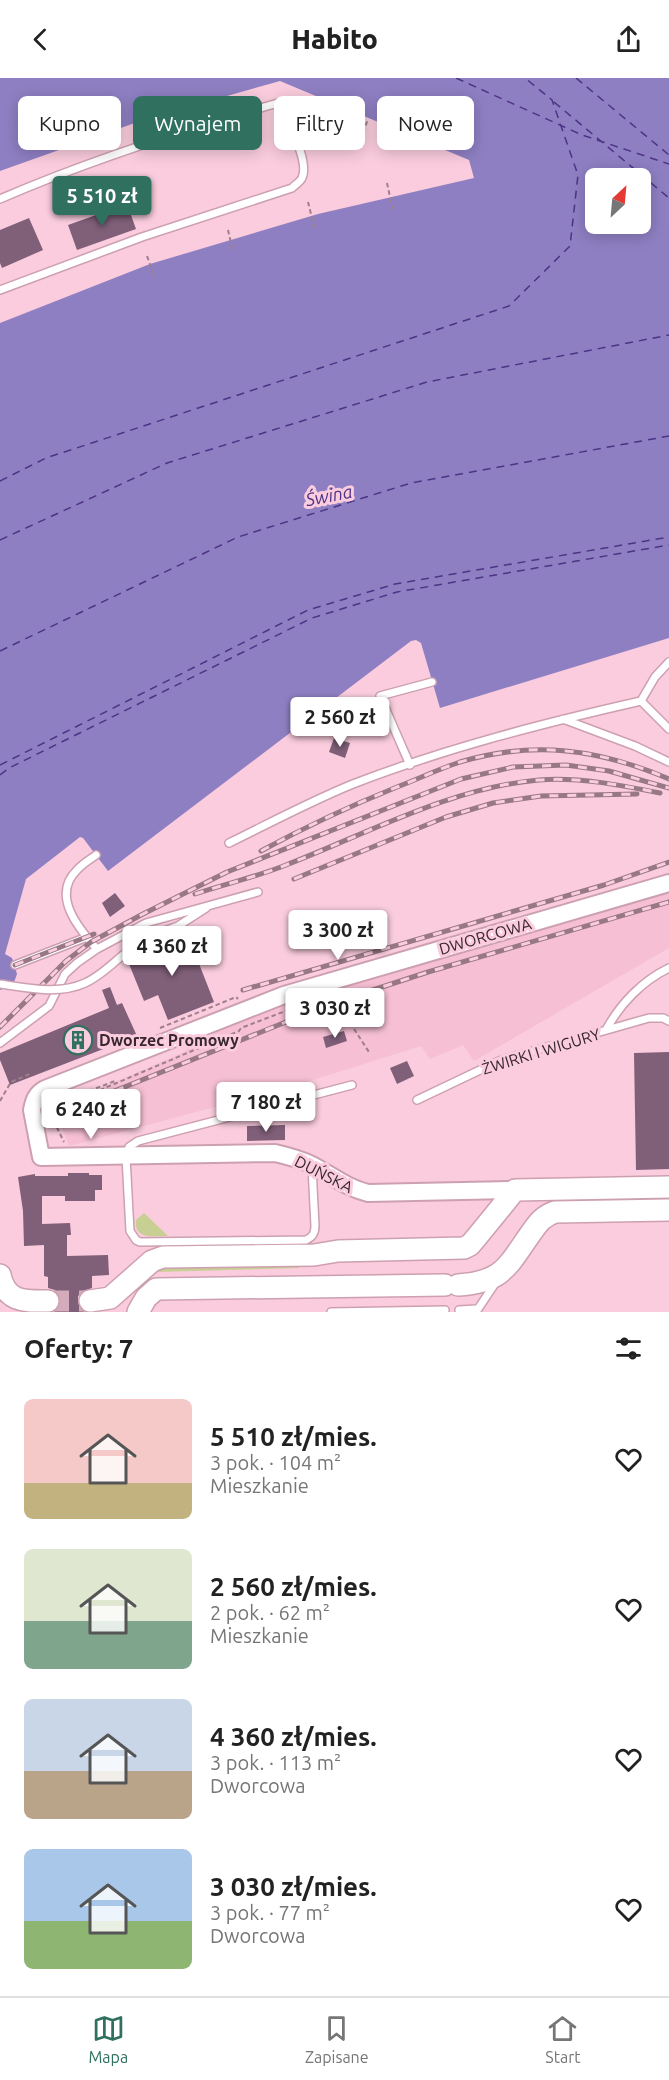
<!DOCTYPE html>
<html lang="pl">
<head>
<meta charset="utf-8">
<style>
	:root { --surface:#fff; --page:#f6f6f6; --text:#222; --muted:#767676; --line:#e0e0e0; --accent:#2f705f }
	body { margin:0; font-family:Ubuntu,sans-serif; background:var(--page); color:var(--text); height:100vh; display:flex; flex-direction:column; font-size:22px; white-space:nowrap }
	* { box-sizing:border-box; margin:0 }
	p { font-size:20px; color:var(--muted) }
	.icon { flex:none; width:33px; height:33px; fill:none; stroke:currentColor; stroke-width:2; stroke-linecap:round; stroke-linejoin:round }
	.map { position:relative; height:1234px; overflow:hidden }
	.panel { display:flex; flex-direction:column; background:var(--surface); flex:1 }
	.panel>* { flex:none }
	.banner { position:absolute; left:18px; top:18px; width:633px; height:54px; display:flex; gap:12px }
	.needle { width:39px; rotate:26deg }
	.controls { position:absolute; left:585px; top:90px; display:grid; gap:12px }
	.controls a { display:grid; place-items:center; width:66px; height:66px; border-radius:9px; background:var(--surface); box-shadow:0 3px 15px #0003; font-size:30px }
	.price { position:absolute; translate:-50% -51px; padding:0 14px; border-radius:6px; background:#fff; color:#222; font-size:20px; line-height:39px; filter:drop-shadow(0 2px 3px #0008) }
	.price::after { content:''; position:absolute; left:50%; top:36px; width:18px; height:14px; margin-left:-9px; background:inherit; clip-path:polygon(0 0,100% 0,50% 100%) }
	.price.on { background:var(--accent); color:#fff }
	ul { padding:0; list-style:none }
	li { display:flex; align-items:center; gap:18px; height:150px; padding:0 24px }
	li span { display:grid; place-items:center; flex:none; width:168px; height:120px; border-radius:9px; color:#555 }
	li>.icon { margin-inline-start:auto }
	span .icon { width:72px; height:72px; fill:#fffc; stroke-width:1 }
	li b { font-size:26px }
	h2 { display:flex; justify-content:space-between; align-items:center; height:72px; padding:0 24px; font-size:26px }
	.chip { padding:0 21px; border-radius:9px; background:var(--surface); box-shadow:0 3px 15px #0003; font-size:21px; line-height:54px }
	.chip.on { background:var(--accent); color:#fff }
	header { display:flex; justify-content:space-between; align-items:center; height:78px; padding:0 24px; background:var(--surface); font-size:27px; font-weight:800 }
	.tab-bar { display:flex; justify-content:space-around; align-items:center; height:84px; border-top:2px solid var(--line); background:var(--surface); font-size:16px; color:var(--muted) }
	.tab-bar a { display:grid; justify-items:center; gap:3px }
	.tab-bar .on { color:var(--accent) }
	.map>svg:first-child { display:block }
</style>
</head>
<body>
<header><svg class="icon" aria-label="back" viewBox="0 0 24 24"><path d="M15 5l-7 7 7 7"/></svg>Habito<svg class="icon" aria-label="share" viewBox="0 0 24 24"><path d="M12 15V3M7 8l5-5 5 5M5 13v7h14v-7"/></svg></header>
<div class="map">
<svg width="669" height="1234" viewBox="0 0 669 1234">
	<rect width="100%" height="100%" fill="#faccdd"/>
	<path fill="#f6bfd4" d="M669,814V870L474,983L463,967L430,981L421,968L297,1007L69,1068L54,1030L182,975L201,960L295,922Z"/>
	<path fill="#c8cf93" d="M144,1135L168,1158C154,1158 134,1162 136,1142Z
		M304,1184L298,1190L156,1194L162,1189Z"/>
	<path fill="#8e7fc2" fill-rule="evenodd" d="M0,0H669V560L440,630L421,565L416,562L411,563L108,793L83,760L80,759L26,801L5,876L12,880L17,896L13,907L0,912V245L150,186L318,136L474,100L469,82L280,3L146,41L0,93ZM596,100H640V146H596Z"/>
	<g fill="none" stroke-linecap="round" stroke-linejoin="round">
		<path stroke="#4d3486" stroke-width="1.5" stroke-dasharray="8 6" stroke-linecap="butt" d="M456,0L582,57L669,86
			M576,0L669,77
			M554,24L669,120
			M0,403L46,380L509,228L570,168L578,97L552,22L525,0
			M0,462L167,385L427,304L669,257
			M0,573L238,459L411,405L669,358
			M0,687L308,532L395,506L669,459
			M0,697L9,690L312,540L397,514L669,467"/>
	</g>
	<path fill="#805f79" d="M127,126L136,151L77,172L68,147Z
		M29,140L43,172L2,190L0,185V152Z
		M334,660L350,665L345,680L329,674Z
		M115,815L125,828L110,839L102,825Z
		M187,855L214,924L168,942L158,917L144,923L127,881L133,877Z
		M110,909L117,927L122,925L137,958L10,1007L0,982V975L109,930L102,912Z
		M344,953L347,963L326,970L323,959Z
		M669,974V1091L636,1092L634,975Z
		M407,983L414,998L397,1006L390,990Z
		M285,1047V1062L247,1063V1048Z
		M68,1095H89V1097H102V1112H95V1123H65V1118H42V1146L70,1145L71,1157H67V1178L108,1177L109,1197L92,1198V1210L83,1213L78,1218V1225L84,1234H54L59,1229L61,1222L55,1212L48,1210V1199L44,1198V1167L24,1168L23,1133L18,1099L35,1096V1098H68Z"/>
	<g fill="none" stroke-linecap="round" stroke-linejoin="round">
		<path stroke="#d3abba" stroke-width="21" stroke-dasharray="21 10" stroke-linecap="butt" d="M48,1223H90"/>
		<g stroke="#cda0b1" stroke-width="10">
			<path id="service" d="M0,121C90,82 184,52 278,25C287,40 310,84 302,100C300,104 295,107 292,110L142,159L0,212
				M641,623L655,599L669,584
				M563,641L635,668L669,684
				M410,687L380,618L432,604
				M229,765C270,745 311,723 353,706C446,670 544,645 641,623L669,651
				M96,777C89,782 82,786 77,792C51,817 78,850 97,871
				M123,877L148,859L178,848L206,830
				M15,887L87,859
				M606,952C620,926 642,903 669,890
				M0,965L49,928L65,896L77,885L97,871L146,845L258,814
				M417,1022L501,982L649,940H663L669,943
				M312,1089L315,1148C315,1155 313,1159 306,1162L140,1164L136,1162L130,1153L126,1079L129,1069L138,1063L352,1007
				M459,1232L476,1231
				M331,1234L445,1232
				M476,1234L496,1204"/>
		</g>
		<g stroke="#cda0b1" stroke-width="20">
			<path id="tertiary" d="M515,1112L368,1115C347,1110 331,1097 312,1087C300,1081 288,1078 275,1075L41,1079L32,1032C34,1022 36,1016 45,1011L284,917L669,805"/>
		</g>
		<g stroke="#cda0b1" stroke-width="24">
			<path id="trunk" d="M0,1197C6,1225 25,1223 48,1223
				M458,1207C503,1204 507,1189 531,1155C538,1145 543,1138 555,1134L669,1132
				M90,1223L110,1220L152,1183L163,1179L314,1177L338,1173L464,1170L470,1167L476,1160L515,1112L669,1109
				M138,1234L146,1220L156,1211L445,1207"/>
		</g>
		<path stroke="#9f7f8b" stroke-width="2" stroke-dasharray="4.5 3" stroke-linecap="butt" d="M288,27L362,57L368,41
			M387,105L393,133
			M308,124L315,152
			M228,152L233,174
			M147,178L155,200
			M160,950L236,919L238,921
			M354,951L369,974
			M86,1018L239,953L241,950L296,929
			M0,1023L11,1004L32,995
			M47,1029L115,1003L116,1005
			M47,1029L64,1064"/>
		<use href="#service" stroke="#fff" stroke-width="7"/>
		<use href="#tertiary" stroke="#fff" stroke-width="16"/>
		<use href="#trunk" stroke="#fff" stroke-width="21"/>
		<g stroke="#987884" stroke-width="5">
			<path id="rail" d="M261,773C305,749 350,728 397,709C418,701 439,691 460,684C534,662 599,671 669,701
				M294,801L446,739L493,725L541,718L637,716
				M195,816C225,806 256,799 286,787C366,756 453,709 539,702C580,699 620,707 660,715
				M15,887L94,856
				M243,912L604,807L669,784
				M0,949L66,883L91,864L141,837L227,794L461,701L513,689L566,687L609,693L669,710
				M65,1033L333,925L428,894L669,824"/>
		</g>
		<use href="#rail" stroke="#faccdd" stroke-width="3" stroke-dasharray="9" stroke-linecap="butt"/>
		<g stroke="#cda0b1" stroke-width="10" stroke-linecap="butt">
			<path id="service-bridge" d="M0,906C27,910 59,917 85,905C99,899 111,887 123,877"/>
		</g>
		<use href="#service-bridge" stroke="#fff" stroke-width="7"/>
	</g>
	<defs>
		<g id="building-ring" transform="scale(1.5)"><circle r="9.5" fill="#faccdd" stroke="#2f705f" stroke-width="1.5"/><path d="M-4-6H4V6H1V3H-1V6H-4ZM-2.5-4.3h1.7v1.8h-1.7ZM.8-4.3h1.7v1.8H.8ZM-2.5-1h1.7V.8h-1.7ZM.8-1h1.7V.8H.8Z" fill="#2f705f"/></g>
	</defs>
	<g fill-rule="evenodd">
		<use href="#building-ring" x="78" y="962"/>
	</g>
	<g text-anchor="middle" stroke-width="6" stroke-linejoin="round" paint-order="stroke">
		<g font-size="16" fill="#38272d" stroke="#faccdd">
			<text transform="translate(485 858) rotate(-16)" y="6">DWORCOWA</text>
			<text transform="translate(541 973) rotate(-17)" y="6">ŻWIRKI I WIGURY</text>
			<text transform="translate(324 1096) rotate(27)" y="6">DUŃSKA</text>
		</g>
		<g font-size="16" font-weight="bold" fill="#38272d" stroke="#faccdd" text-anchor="start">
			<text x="99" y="968">Dworzec Promowy</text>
		</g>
		<g font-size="18" font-style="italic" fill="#4d3486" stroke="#faccdd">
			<text transform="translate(329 418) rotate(-11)" y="6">Świna</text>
		</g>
	</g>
</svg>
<div class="controls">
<a><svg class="needle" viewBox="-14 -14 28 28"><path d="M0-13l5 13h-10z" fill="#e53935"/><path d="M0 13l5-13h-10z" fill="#767676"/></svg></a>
</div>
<b class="price on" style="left:102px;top:149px">5 510 zł</b>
<b class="price" style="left:340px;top:670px">2 560 zł</b>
<b class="price" style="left:338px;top:883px">3 300 zł</b>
<b class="price" style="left:172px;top:899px">4 360 zł</b>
<b class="price" style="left:335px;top:961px">3 030 zł</b>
<b class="price" style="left:266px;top:1055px">7 180 zł</b>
<b class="price" style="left:91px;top:1062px">6 240 zł</b>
<div class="banner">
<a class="chip">Kupno</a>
<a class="chip on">Wynajem</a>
<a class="chip">Filtry</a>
<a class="chip">Nowe</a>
</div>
</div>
<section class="panel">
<h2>Oferty: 7<svg class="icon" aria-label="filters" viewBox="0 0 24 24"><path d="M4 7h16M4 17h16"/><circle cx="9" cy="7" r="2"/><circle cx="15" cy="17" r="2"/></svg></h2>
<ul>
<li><span style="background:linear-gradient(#f6c9c9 70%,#c2b280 0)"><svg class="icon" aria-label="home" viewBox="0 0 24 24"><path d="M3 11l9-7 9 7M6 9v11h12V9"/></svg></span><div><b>5 510 zł/mies.</b><p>3 pok. · 104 m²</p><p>Mieszkanie</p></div><svg class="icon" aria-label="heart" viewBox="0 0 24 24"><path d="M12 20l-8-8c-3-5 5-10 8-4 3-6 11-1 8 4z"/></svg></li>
<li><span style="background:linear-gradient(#dfe7d0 60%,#7fa58c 0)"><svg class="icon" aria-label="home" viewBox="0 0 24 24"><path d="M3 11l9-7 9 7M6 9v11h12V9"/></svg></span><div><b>2 560 zł/mies.</b><p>2 pok. · 62 m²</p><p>Mieszkanie</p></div><svg class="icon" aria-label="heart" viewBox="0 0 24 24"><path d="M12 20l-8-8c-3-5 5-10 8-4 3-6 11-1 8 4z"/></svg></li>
<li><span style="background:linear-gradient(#c9d6e8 60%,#b9a48a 0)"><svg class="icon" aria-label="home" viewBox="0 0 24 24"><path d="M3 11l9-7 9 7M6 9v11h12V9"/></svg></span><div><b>4 360 zł/mies.</b><p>3 pok. · 113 m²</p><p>Dworcowa</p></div><svg class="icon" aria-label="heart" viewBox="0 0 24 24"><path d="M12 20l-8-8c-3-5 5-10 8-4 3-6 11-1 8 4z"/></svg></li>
<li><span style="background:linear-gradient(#a9c7e8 60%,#8fb573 0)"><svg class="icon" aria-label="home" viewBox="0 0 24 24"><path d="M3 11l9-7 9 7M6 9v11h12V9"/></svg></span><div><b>3 030 zł/mies.</b><p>3 pok. · 77 m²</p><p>Dworcowa</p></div><svg class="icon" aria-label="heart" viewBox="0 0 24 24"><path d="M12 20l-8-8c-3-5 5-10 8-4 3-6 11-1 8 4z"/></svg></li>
</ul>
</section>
<nav class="tab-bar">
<a class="on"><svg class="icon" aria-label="map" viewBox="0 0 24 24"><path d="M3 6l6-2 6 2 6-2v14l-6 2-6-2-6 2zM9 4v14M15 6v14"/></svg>Mapa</a>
<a><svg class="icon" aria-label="saved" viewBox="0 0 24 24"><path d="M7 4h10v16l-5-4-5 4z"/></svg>Zapisane</a>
<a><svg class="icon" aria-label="home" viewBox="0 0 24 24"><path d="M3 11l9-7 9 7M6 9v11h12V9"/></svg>Start</a>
</nav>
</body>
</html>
